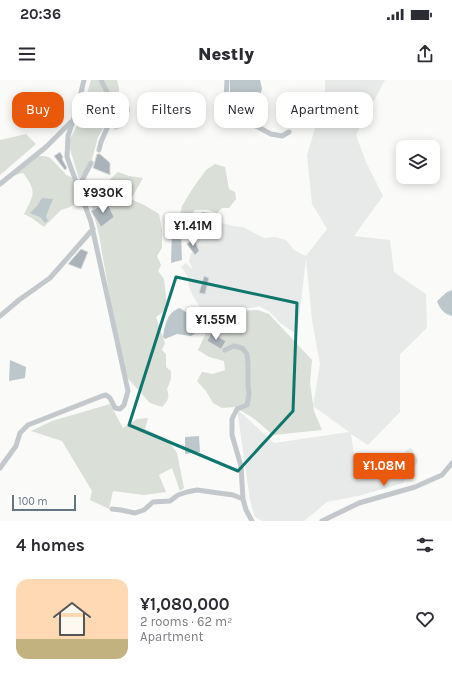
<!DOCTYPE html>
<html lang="en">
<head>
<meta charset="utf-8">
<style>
	:root { --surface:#fff; --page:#f7f7f7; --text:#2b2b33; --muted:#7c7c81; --accent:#ea580c }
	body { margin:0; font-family:Karla,sans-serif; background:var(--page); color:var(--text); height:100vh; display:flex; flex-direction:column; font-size:15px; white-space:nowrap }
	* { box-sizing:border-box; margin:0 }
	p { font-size:13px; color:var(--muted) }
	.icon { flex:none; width:22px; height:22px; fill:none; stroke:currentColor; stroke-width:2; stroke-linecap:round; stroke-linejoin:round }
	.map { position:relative; height:441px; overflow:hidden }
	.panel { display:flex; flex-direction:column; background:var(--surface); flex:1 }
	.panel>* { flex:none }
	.hud { position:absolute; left:12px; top:12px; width:428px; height:36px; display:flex; gap:8px }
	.controls { position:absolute; left:396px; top:60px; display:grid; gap:8px }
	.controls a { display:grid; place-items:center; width:44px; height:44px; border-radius:8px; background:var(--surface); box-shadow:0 2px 10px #0003; font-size:20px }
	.scale { position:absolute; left:12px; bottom:10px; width:64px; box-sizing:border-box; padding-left:4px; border:2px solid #647683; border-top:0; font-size:11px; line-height:14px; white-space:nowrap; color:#647683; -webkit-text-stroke:3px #fff; paint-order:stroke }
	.price { position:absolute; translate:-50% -34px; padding:0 9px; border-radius:4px; background:#fff; color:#222; font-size:13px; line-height:26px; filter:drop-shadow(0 1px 2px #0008) }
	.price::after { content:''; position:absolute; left:50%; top:24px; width:12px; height:9px; margin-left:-6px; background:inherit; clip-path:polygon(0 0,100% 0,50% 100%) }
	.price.active { background:var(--accent); color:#fff }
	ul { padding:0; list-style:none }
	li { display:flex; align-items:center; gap:12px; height:100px; padding:0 16px }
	li span { display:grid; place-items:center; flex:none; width:112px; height:80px; border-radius:12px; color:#555 }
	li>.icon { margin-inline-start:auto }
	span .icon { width:48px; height:48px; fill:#fffc; stroke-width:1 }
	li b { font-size:17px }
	h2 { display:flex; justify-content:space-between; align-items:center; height:48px; padding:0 16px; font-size:17px }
	.chip { padding:0 14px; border-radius:12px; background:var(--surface); box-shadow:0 2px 10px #0003; font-size:14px; line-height:36px }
	.chip.active { background:var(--accent); color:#fff }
	.status { display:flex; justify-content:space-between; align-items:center; height:28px; padding:0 20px; background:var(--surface); direction:ltr }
	.status svg { height:11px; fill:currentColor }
	header { display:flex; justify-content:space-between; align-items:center; height:52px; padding:0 16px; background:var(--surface); font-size:18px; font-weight:800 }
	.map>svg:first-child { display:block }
</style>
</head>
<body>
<div class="status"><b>20:36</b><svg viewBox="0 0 49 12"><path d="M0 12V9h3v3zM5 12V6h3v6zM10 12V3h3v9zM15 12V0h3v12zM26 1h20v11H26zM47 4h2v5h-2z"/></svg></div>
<header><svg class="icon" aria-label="menu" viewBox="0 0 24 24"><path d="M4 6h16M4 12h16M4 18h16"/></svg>Nestly<svg class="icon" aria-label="share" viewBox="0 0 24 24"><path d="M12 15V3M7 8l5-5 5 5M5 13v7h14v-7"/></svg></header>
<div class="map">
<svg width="452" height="441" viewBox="0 0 452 441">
	<rect width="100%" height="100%" fill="#fafaf8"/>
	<path fill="#e8e9e9" d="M325,0H385L356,55L366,82L383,116L354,156L390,160L394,192L426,214L427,248L400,274V332L368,365L351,354L358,400L375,397L411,367L418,381L403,403L358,416L327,422L304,441H262L255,437L250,420L237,329L274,363L349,352L313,326L320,284L312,240L306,179L297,255L279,242L270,232L259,226L252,228L221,227L219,232L209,238L202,230L193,216L189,207L187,195L181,187L186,183L193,190L189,181L191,173L199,170L190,149L210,140L233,146L243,147L264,158L275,157L286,160L294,170L306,176L327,149L312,124L307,75L325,15Z"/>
	<path fill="#dadfd7" d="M91,0H117L119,8V28L130,27V32L123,33V47L115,50L113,47L105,27L108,40L98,57L91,83L79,99L68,62L78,44Z
		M26,54L36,64L0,95V60Z
		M38,76C51,76 49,77 57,85C60,89 63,90 66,95L73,98L82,119L70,127L61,130L44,147L30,137L24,134C34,115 37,111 23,93L9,97Z
		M215,84L225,87L229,109L235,112L236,119L229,128H222L217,133L208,130H195L184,147L179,140L182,126L193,108L206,90Z
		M118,92L129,96L143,98L131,119L146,126L159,134L162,150V168L157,176L161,185L158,191L164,199L167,226L162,233L156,237L165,263L162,270L166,274V287L171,291V299L167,309C170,317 168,321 162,327L150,323L123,293L99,155L88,111L105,109L110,99Z
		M258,230L269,234L312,280L310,303L314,331L322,350L273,355L253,338L235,327L222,328L213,323L206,311L197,301L202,292L213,294L225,290L224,281L209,277L198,270L211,242L223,232Z
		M110,324L123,348L137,339L148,338L145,349L167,359L177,373L184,408L180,411L172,388L159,395L166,412L144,415L113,411L109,429L90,420L92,411L62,361L31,351L52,341Z"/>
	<path fill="#bbc7cb" d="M230,0H260L262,9L260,16L234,21L230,18Z
		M42,118L53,119L46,136L48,141L45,143L40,137L30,133L37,126Z
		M203,132L208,133L211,136L209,144L195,148L189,147L190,138Z
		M172,152L181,153L182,180L171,183Z
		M452,210V236C444,234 440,229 437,221L447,212Z
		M180,228C190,235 200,239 196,253L191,256L177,254L165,259L163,257C165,245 167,232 180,228Z
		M10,280L26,287L25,298L9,301Z
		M199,356L200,372L185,374V357Z"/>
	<path fill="#aab3b9" stroke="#dcdcda" d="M60,72L63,77L62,79L67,88L65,90L54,76Z
		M97,74H100L110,83V95L93,88Z
		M107,122L114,137L101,147L91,131Z
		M194,158L199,171L195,175L187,164Z
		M81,169L88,172L81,189L68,184Z
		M204,196L209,198L205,214L199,213Z
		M211,253L226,261L221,269L207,261Z"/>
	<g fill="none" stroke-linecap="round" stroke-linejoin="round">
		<path stroke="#c3c8cc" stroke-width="5" d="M227,0L226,19L225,32L249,38L256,46L271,54L282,56L289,52
			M99,70L101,62L111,39L104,23L107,12L101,0
			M0,104L46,67L71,42
			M78,108L91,83
			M0,236L19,220L50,198L93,149
			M225,270L234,266L242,268L247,274L248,284V304L249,314L247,325L237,329L232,339V355L241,386L243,419
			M0,388L16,366L20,353L28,345L102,316L106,315L110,318L115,328L120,329L124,325L128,311L91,142L67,77L68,56L78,25L84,0
			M112,429L121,430L135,433L144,430L153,422L170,421L178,415L187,412L197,410L233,415L243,419L246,430L252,441
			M322,441L359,423L415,407L442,395L452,383"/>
	</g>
	<path fill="none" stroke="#0f766e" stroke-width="3" stroke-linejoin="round" d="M176,197L297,223L293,331L238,391L129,345Z"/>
</svg>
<div class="controls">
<a><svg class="icon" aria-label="layers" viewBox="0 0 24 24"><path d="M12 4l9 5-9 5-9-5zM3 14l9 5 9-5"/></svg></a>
</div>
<div class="scale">100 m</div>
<b class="price" style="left:103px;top:134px">¥930K</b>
<b class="price" style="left:193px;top:167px">¥1.41M</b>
<b class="price" style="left:216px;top:261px">¥1.55M</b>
<b class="price active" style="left:384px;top:407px">¥1.08M</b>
<div class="hud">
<a class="chip active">Buy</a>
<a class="chip">Rent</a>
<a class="chip">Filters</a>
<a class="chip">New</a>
<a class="chip">Apartment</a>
</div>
</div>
<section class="panel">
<h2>4 homes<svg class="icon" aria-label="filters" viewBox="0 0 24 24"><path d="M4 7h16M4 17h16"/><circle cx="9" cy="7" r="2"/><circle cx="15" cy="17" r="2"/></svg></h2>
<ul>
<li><span style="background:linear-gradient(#ffd9b3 75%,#c2b280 0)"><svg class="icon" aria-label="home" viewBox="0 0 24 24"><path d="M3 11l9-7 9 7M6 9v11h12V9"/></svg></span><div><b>¥1,080,000</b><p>2 rooms · 62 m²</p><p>Apartment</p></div><svg class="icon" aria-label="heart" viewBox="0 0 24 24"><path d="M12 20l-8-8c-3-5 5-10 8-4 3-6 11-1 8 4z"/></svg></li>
</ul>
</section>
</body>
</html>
